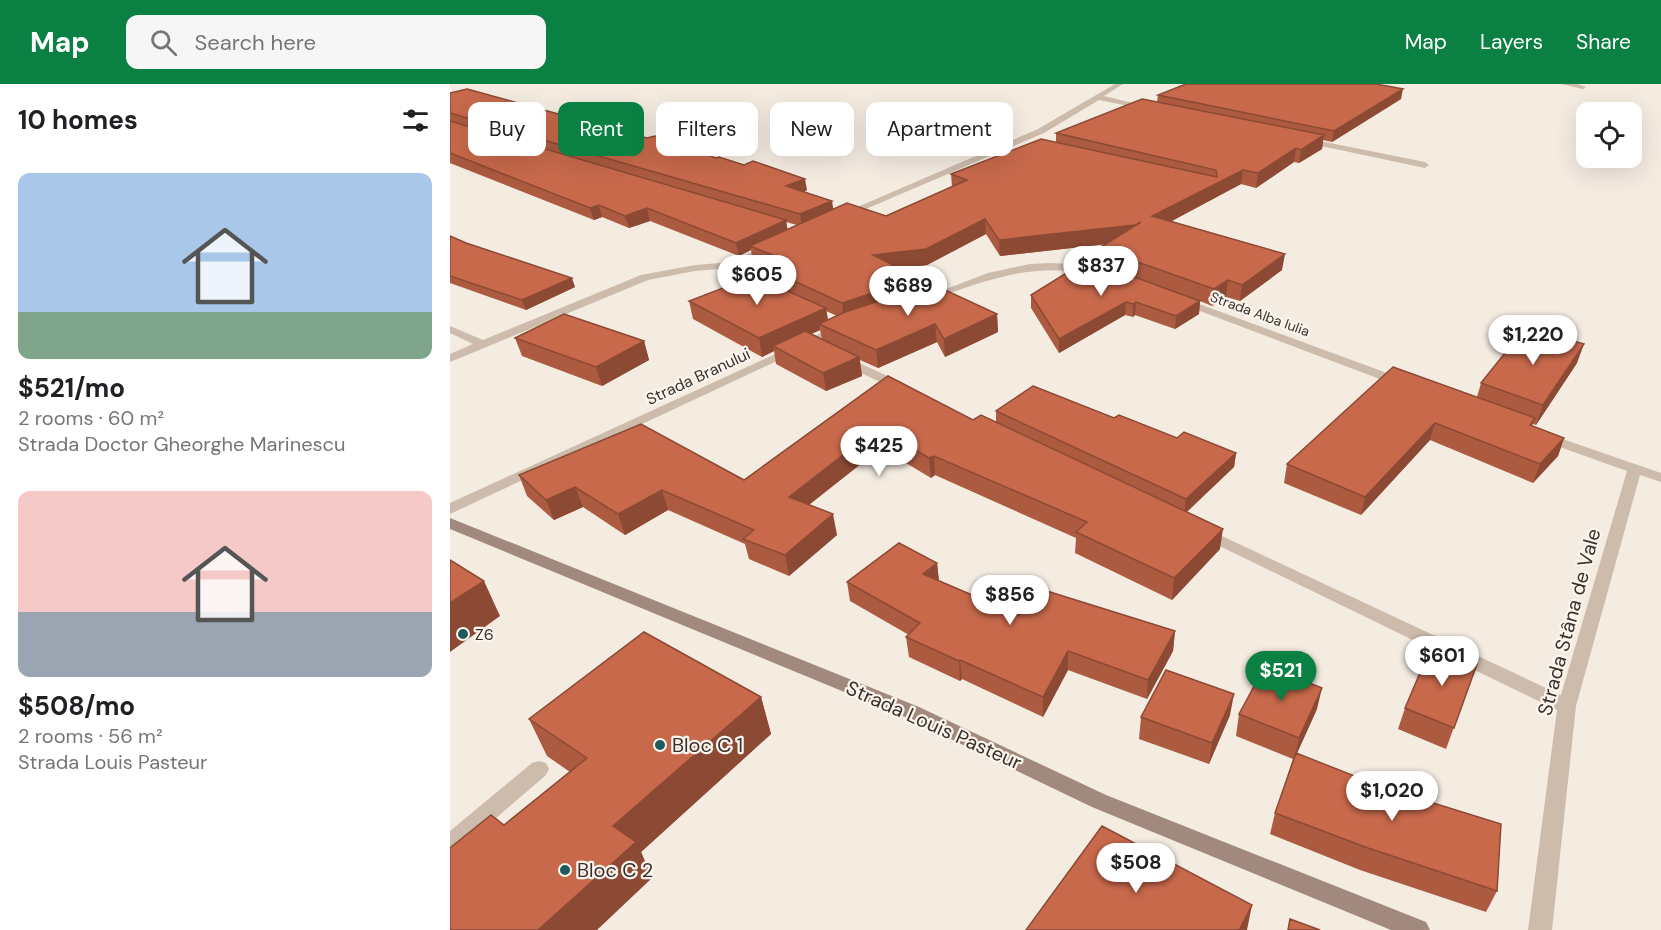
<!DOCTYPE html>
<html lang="en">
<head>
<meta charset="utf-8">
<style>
	:root { --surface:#fff; --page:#f6f6f6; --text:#202124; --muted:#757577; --accent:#0b8043 }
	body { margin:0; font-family:"DM Sans",sans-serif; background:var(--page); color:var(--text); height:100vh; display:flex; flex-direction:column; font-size:22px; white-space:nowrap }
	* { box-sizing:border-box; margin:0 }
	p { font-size:20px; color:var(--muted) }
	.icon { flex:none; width:33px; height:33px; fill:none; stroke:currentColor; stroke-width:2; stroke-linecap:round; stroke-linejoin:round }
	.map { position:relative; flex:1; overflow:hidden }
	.side { display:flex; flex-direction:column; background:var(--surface); width:450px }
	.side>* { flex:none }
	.hud { position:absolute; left:18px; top:18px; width:570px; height:54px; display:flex; gap:12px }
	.fabs { position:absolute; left:1126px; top:18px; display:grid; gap:12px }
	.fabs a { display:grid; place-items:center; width:66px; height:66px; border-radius:12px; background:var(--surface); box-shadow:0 6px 24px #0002; font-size:30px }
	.price { position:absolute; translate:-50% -51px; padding:0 14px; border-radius:21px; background:#fff; color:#222; font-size:20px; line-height:39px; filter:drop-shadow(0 2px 3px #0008) }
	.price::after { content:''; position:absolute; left:50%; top:36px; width:18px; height:14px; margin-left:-9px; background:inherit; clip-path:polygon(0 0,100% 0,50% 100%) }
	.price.active { background:var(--accent); color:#fff }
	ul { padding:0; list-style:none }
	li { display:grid; align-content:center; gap:12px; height:318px; padding:0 18px }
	li span { display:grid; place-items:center; height:186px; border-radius:12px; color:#555 }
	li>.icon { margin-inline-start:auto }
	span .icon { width:108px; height:108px; fill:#fffc; stroke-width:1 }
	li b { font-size:26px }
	h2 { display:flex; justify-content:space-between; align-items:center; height:72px; padding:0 18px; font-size:26px }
	.tag { padding:0 21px; border-radius:12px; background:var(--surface); box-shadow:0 6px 24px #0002; font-size:21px; line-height:54px }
	.tag.active { background:var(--accent); color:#fff }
	header { display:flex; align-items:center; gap:36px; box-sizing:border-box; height:84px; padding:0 30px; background:var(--accent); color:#fff }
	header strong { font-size:28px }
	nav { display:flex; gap:33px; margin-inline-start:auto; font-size:21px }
	.search { width:420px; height:54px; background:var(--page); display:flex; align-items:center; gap:15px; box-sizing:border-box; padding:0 21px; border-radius:12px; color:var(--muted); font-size:22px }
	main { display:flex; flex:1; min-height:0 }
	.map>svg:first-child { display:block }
</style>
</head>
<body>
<header>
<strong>Map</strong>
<div class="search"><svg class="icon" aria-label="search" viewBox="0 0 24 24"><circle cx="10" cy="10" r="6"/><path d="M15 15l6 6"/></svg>Search here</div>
<nav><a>Map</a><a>Layers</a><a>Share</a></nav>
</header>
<main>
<section class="side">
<h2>10 homes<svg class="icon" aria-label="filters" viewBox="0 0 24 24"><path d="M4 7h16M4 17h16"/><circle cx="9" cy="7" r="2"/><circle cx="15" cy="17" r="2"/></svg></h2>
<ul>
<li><span style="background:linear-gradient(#a9c7e8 75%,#7fa58c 0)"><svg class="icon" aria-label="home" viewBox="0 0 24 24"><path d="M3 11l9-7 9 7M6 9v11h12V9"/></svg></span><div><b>$521/mo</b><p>2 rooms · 60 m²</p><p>Strada Doctor Gheorghe Marinescu</p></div></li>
<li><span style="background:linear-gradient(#f6c9c9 65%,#9aa5b1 0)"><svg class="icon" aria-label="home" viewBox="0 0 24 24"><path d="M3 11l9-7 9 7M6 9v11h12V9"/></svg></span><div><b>$508/mo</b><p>2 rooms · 56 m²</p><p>Strada Louis Pasteur</p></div></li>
</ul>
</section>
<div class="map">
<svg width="1211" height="846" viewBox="0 0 1211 846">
	<rect width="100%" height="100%" fill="#f4ebe1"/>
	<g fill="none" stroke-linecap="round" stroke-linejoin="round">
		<path fill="#cdbbac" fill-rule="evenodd" d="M89,677L96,679L99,685L96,691L8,767L0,769V747L82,679Z"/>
		<path fill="#cdbbac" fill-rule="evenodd" d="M665,0H673L654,12L703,24L699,26L649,16L594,49L397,133L389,131L588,45Z
			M1111,0H1127L1136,3L1133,5Z
			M855,54L975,78L979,81L975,84L852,58V54Z
			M315,161L324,163L290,182L294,192L316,202V206C301,208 286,197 280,184L245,187L198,196L0,278V270L23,260L0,249V242L33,256L191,191L245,181L282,178Z
			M601,179L622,180L650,187L645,190C583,179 541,194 484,215L480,216L475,213L538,189L580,180Z
			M733,214L956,296L958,299L956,302H948L729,219L727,217Z
			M389,241L395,244L393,246L0,430V419Z
			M394,272L455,300L457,303L451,307L447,306L390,279L388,276Z
			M1095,349L1211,389V398L1190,391L1126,622L1102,846H1078L1107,626L749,452L746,449L749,446H759L1111,611L1177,387L1090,356L1088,353Z"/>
		<path fill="#a18a7d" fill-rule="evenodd" d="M0,434L469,623L656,711L976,838L980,846H941L642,723L455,633L0,445Z"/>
	</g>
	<path fill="#ac5a40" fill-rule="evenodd" d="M0,9L357,106L354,108L383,125L436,132L502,103L501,90L606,59V49L707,18L708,11L951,15L882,58L873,56L872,65L849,79L844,78L806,104L791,100L720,138L832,186L790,217L776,213L762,222L750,217L749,230L725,245L685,231L683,233L675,231L609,269L581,224V211L646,180V166L656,160L550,172L536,150L477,181L449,184L469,204L547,230L548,248L495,273L487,258L428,284L410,276L412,292L376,307L326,280L324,267L312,273L243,235L239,217L322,200L320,186H322L303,178L301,166L289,172L200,137L179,144L152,133L144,136L0,79ZM336,138L347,141L337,146ZM376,227L387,232L378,236ZM370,246L372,255L361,250Z
		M0,152L125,203L76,226L0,199Z
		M65,254L194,257L199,276L152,302L72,272Z
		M1127,279L1086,341L1083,340L1082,342L1114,354L1108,372L1083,399L980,356L911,431L834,399L837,380L1027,313L1031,299Z
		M438,292L523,336L546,338V327L664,334L727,354L786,369L784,383L737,428L770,465L722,516L625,469L626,454L485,391L481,394L431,364L359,421L387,451L339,492L299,475L295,460L218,426L175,451L133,423L104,436L77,412L69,391L294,396Z
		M487,479L489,497L569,531L725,547L723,567L697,615L618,586L593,633L512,595L510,597L459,573L456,553L459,551L400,517L397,498Z
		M1027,580L996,665L948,645L955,624Z
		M311,613L321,650L191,768L202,794L54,741L120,688L97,672L79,635Z
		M867,625L847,669L1047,807L1036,828L910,786L820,750L825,729L843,675L786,652L789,630Z
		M780,631L759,680L689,655L691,633Z"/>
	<path fill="#8c4a34" d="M953,5L951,15L882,58L884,47Z
		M874,51L872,65L849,79L851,66Z
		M846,64L844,78L806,104L808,89Z
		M793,86L791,100L701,148L702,132Z
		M355,95L357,106L338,114L336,102Z
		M382,117L384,129L352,143L350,130Z
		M149,121L152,133L144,136L140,124Z
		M197,124L200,137L179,144L175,132Z
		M535,135L536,150L477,181L425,187L423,171Z
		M336,136L338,148L300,162L301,166L289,172L286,159Z
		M685,141L684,157L550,172L549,156Z
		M835,170L832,186L790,217L792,201Z
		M122,194L125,203L76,226L72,216Z
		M468,194L469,210L394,236L392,219Z
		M778,196L776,213L762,222L764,205Z
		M750,217L749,230L725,245L726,232Z
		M676,218L675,231L609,269V255Z
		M686,218L685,231L683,233V220Z
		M376,224L379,242L369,240L370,246L329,265L323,262L324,267L312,273L309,254Z
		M547,230L548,248L495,273L494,255Z
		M485,240L487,258L428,284L426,266Z
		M194,257L199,276L152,302L146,283Z
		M1134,260L1127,279L1086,341L1093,321Z
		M409,273L412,292L376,307L373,289Z
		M985,339L980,356L911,431L915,413Z
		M428,344L431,364L343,433L339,413Z
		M1114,354L1108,372L1083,399L1090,380Z
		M786,369L784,383L734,430L736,415Z
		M484,372L485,391L481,394L479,374Z
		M125,403L133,423L104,436L96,416Z
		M212,406L218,426L175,451L168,430Z
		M383,430L387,451L339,492L335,471Z
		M773,445L770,465L722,516L724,494Z
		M487,479L489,498L473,490Z
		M34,497L50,532L0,568V519Z
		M725,547L723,567L697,615L698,596Z
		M618,567V586L593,633V613Z
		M510,576L512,595L510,597L509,577Z
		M872,604L867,625L844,676L849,654Z
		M784,610L780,631L759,680L762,659Z
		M311,613L321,650L191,768L202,794L147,846H88L163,742Z
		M802,821L797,846H789Z"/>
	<path fill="#c8694b" stroke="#8c4a34" stroke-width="1.5" d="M736,0H926L953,5L884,47L708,11Z
		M17,5L197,54L205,52L266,74L269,73L294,81L303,77L355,95L336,102L382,117L350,130L0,29V9Z
		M692,15L874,51L851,66L846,64L808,89L793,86L702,132L835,170L792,201L778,196L764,205L665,170L646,166L691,138L685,141L549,156L535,135L476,165L423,171L468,194L392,219L320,186L340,178L300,162L397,119L436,132L517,96L501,90L591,55L767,93L766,86L606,49Z
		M0,37L336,136L286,159L197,124L175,132L149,121L140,124L0,69Z
		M0,152L16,159L122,194L72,216L0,192Z
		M634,178L657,183L750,217L726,232L686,218L683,220L676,218L609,255L581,211Z
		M304,192L376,224L309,254L239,217Z
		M482,200L547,230L494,255L485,240L426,266L369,240L395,228Z
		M114,230L194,257L146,283L65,254Z
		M1075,244L1134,260L1093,321L1031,299Z
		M355,247L409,273L373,289L323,262Z
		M943,283L1085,334L1080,341L1114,354L1090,380L985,339L915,413L837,380Z
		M438,292L523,336L531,331L773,445L724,494L626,448L637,438L484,372L479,374L428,344L339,413L383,430L335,471L293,455L304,446L212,406L168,430L125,403L96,416L69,391L191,340L294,396Z
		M583,302L664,334L669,331L727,354L734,348L786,369L736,415L546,327Z
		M449,459L487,479L473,490L569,531L587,504L725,547L698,596L618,567L593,613L510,576L509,577L456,553L470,539L397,498Z
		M0,476L34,497L0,519Z
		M194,548L311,613L163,742L186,758L88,846H0V764L41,731L54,741L137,674L79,635Z
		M981,563L1027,580L1004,644L955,624Z
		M815,582L872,604L849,654L789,630Z
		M716,586L784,610L762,659L691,633Z
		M846,669L935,704L1051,740L1047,807L918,764L825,729Z
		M652,742L802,821L789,846H576Z
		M840,835L870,846H838Z"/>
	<g fill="#1f5a5e" stroke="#fbf5ee" stroke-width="2">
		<circle cx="13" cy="550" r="6"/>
		<circle cx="210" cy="661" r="6"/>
		<circle cx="115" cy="786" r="6"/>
	</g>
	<g text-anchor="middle" stroke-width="4.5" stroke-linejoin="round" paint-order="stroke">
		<g font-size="14" fill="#3b302b" stroke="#fbf5ee">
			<text transform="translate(810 230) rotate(20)" y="5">Strada Alba Iulia</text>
		</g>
		<g font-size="16" fill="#3b302b" stroke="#fbf5ee">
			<text transform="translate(248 292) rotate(-25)" y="6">Strada Branului</text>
		</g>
		<g font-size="16" fill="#3b302b" stroke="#fbf5ee" text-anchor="start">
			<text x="25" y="556">Z6</text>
		</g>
		<g font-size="20" fill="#3b302b" stroke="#fbf5ee">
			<text transform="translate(1119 538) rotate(-75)" y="7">Strada Stâna de Vale</text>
			<text transform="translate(484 641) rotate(24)" y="7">Strada Louis Pasteur</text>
		</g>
		<g font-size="20" fill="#3b302b" stroke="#fbf5ee" text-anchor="start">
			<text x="222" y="668">Bloc C 1</text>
			<text x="127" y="793">Bloc C 2</text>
		</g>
	</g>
</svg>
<div class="fabs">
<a><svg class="icon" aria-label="locate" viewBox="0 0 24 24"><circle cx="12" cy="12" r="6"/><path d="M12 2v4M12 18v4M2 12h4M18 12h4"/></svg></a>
</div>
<b class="price" style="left:651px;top:213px">$837</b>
<b class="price" style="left:307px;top:222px">$605</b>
<b class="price" style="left:458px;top:233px">$689</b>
<b class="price" style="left:1083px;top:282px">$1,220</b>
<b class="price" style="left:429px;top:393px">$425</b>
<b class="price" style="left:560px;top:542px">$856</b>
<b class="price" style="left:992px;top:603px">$601</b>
<b class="price active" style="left:831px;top:618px">$521</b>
<b class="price" style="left:942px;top:738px">$1,020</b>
<b class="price" style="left:686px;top:810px">$508</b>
<div class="hud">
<a class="tag">Buy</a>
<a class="tag active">Rent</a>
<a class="tag">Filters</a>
<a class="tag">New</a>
<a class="tag">Apartment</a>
</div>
</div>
</main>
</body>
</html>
